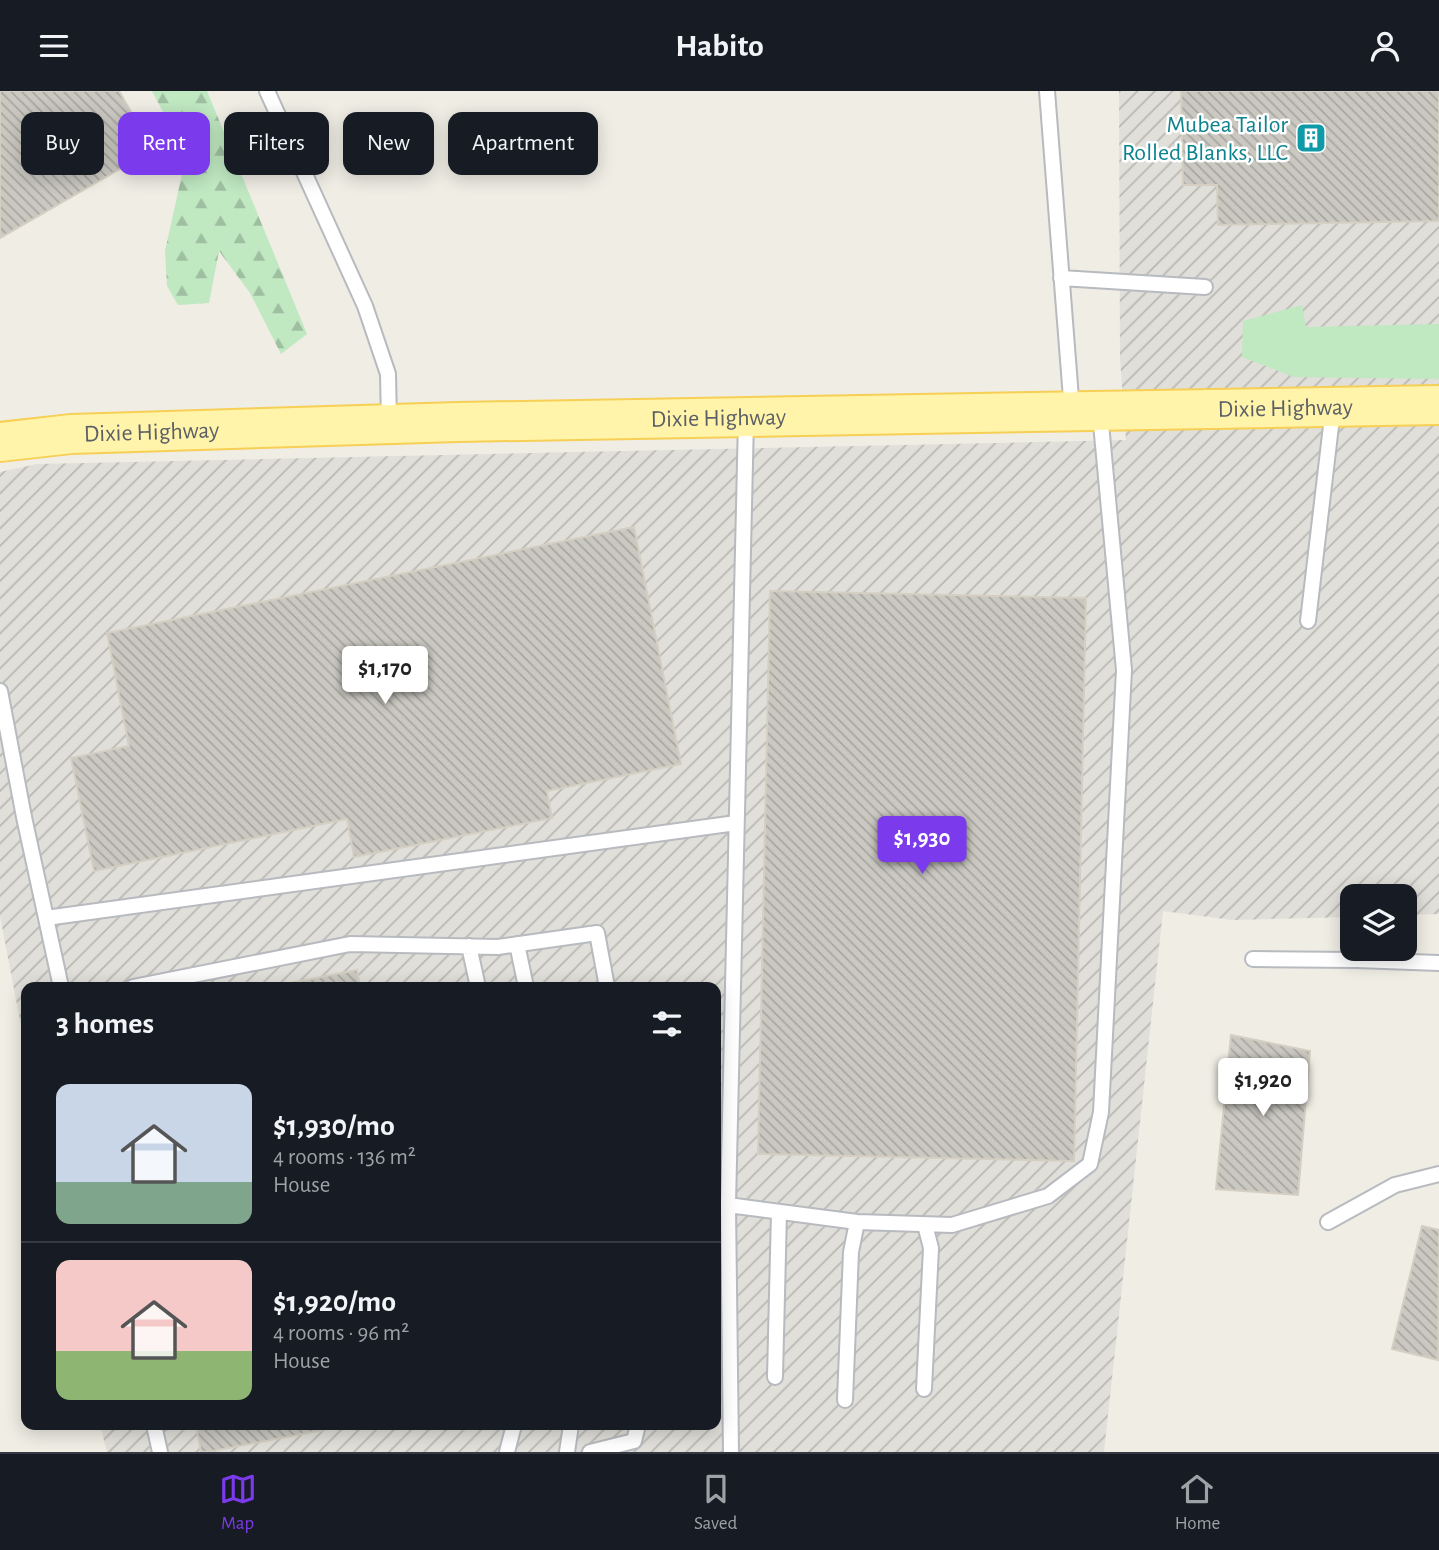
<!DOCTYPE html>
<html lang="en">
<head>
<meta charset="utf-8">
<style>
	:root { --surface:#171b24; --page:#242831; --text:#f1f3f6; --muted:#9ea1a6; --line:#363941; --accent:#7c3aed }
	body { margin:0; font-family:"Alegreya Sans",sans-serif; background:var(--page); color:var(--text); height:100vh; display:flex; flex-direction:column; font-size:26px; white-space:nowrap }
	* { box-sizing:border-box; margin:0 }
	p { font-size:23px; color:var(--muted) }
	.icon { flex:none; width:38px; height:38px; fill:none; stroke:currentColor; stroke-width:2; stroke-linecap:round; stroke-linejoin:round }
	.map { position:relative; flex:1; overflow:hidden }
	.panel { position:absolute; left:21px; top:891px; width:700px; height:448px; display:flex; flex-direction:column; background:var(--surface); border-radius:14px; box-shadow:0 4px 18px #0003 }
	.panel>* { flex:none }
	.hud { position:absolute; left:21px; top:21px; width:700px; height:63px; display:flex; gap:14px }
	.fabs { position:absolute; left:1340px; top:793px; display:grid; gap:14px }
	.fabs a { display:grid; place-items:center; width:77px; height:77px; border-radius:14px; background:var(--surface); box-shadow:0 4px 18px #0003; font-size:35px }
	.price { position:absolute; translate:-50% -60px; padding:0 16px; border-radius:7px; background:#fff; color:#222; font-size:23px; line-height:46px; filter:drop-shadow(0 2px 4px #0008) }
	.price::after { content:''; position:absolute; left:50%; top:42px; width:21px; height:16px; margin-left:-10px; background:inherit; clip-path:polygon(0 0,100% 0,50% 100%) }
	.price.selected { background:var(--accent); color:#fff }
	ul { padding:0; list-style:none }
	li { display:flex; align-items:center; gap:21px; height:175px; padding:0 35px }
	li+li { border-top:2px solid var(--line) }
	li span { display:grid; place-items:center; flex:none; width:196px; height:140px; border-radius:14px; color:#555 }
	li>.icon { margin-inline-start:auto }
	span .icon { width:84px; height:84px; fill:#fffc; stroke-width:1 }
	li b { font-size:30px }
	h2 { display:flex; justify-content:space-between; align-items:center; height:84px; padding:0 35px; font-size:30px }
	.chip { padding:0 24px; border-radius:14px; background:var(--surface); box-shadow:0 4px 18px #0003; font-size:24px; line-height:63px }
	.chip.selected { background:var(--accent); color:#fff }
	header { display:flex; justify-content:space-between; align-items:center; height:91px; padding:0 35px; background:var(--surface); font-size:32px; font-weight:700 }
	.tabs { display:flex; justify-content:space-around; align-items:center; height:98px; border-top:2px solid var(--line); background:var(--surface); font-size:19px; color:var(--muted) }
	.tabs a { display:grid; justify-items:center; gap:4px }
	.tabs .selected { color:var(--accent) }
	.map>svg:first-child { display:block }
</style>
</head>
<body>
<header><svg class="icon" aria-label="menu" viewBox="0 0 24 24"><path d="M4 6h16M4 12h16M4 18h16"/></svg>Habito<svg class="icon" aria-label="person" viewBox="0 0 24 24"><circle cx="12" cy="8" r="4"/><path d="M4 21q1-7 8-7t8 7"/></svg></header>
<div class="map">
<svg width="1439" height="1361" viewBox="0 0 1439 1361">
	<defs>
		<pattern id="industrial-furrows" width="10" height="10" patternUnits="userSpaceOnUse" patternTransform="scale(1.75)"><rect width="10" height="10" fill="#e0dfd9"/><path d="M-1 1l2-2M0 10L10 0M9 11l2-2" fill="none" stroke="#b9b8b4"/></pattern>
		<pattern id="forest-firs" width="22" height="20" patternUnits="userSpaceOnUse" patternTransform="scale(1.75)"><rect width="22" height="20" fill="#c0e8c1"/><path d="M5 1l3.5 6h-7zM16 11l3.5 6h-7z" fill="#9fbfa1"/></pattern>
		<pattern id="building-back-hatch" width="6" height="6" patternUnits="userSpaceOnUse" patternTransform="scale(1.75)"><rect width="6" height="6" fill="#cac8c1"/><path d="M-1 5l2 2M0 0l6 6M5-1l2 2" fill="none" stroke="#a7a6a1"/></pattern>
	</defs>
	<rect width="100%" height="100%" fill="#efede4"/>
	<path fill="url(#industrial-furrows)" d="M1119,0H1439V823L1405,824V805H1353V826L1232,829L1163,820L1104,1361H107L100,1334H716V896H26V961L0,825V381L37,373L1126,349L1120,267Z"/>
	<path fill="#c0e8c1" d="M1302,214L1306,236L1439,233V288L1294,286L1242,266L1243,230Z"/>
	<path fill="url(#forest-firs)" d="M152,0H207L307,243L281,263L250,202L219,160L209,212L178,214L167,195L165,160L186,65Z"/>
	<path fill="url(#building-back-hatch)" stroke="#d4cfc2" stroke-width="2" d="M0,0H119L153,59L0,147Z
		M1181,0H1439V130L1218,134L1217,94H1183Z
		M634,436L681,673L547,700L552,727L354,766L347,728L94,780L71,667L129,655L107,542Z
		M770,500L1086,507L1074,1070L758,1063Z
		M357,879L360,896H270Z
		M1231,944L1310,960L1298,1104L1216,1098Z
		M1422,1135L1439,1139L1438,1269L1392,1258Z
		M196,1334H349L208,1361H201Z"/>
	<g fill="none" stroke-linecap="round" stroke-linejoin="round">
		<g stroke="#b7babf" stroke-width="18">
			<path id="service" d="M267,0L365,215L388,283L389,331
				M1047,0L1072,320
				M1061,187L1205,196
				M1308,530L1333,318
				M0,600L24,726L61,896
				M46,827L736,732
				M517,853L526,896
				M469,855L478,896
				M1253,868L1357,869L1439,872
				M133,896L350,853L498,856L597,842L607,896
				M728,1114L746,328
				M1328,1131L1395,1094L1439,1083
				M775,1286L779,1121
				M924,1298L931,1157L925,1134
				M845,1309L851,1161L857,1131
				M154,1334L160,1361
				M507,1361L514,1334
				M567,1361L571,1334
				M590,1361L634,1350L638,1334
				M731,1361L728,1114L857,1131L952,1134L1048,1105L1090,1073L1101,1021L1124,579L1100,322"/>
		</g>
		<g stroke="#f7cf55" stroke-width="42">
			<g id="primary">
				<path id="s1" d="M0,351L71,343L458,331L1439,314"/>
			</g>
		</g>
		<use href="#service" stroke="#fff" stroke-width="14"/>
		<use href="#primary" stroke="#fff4aa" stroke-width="38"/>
	</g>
	<defs>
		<g id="building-square" transform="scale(1.575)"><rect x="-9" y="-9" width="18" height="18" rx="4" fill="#0f9aa8" stroke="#fff"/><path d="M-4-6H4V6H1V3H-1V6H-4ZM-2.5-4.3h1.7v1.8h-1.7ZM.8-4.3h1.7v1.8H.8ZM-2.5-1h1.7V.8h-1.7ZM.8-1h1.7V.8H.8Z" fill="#fff"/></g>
	</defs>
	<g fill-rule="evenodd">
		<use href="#building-square" x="1311" y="47"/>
	</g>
	<g text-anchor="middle" stroke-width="5" stroke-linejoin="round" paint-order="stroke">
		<g font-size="24" fill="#0d838f" stroke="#fff" text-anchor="end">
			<text x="1288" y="41">Mubea Tailor<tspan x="1288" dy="28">Rolled Blanks, LLC</tspan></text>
		</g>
		<g font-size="24" fill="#5c6066" stroke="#fff">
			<text dy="8" stroke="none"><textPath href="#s1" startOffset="1286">Dixie Highway</textPath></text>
			<text dy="8" stroke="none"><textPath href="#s1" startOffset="719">Dixie Highway</textPath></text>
			<text dy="8" stroke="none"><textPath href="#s1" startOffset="152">Dixie Highway</textPath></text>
		</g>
	</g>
</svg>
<div class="fabs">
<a><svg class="icon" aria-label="layers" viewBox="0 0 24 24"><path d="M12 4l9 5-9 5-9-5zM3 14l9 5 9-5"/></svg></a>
</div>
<b class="price" style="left:385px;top:615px">$1,170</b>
<b class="price selected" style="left:922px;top:785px">$1,930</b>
<b class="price" style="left:1263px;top:1027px">$1,920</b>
<div class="hud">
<a class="chip">Buy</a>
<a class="chip selected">Rent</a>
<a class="chip">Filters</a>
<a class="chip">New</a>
<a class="chip">Apartment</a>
</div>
<section class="panel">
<h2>3 homes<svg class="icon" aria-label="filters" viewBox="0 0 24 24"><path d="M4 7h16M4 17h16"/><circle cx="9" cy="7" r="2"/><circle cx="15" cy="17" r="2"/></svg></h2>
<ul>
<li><span style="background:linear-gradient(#c9d6e8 70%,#7fa58c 0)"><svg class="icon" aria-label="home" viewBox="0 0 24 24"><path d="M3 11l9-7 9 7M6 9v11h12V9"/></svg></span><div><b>$1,930/mo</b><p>4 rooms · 136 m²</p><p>House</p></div></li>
<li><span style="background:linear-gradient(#f6c9c9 65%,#8fb573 0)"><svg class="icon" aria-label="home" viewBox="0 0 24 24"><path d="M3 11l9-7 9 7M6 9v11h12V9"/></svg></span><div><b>$1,920/mo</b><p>4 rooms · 96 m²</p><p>House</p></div></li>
</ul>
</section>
</div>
<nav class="tabs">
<a class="selected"><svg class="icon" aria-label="map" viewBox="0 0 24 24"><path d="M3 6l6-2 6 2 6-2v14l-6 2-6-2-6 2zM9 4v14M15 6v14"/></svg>Map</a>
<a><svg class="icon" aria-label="saved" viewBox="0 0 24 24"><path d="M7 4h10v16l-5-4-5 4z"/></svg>Saved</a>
<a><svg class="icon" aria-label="home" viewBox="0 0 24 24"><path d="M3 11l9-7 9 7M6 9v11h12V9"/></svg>Home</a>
</nav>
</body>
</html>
